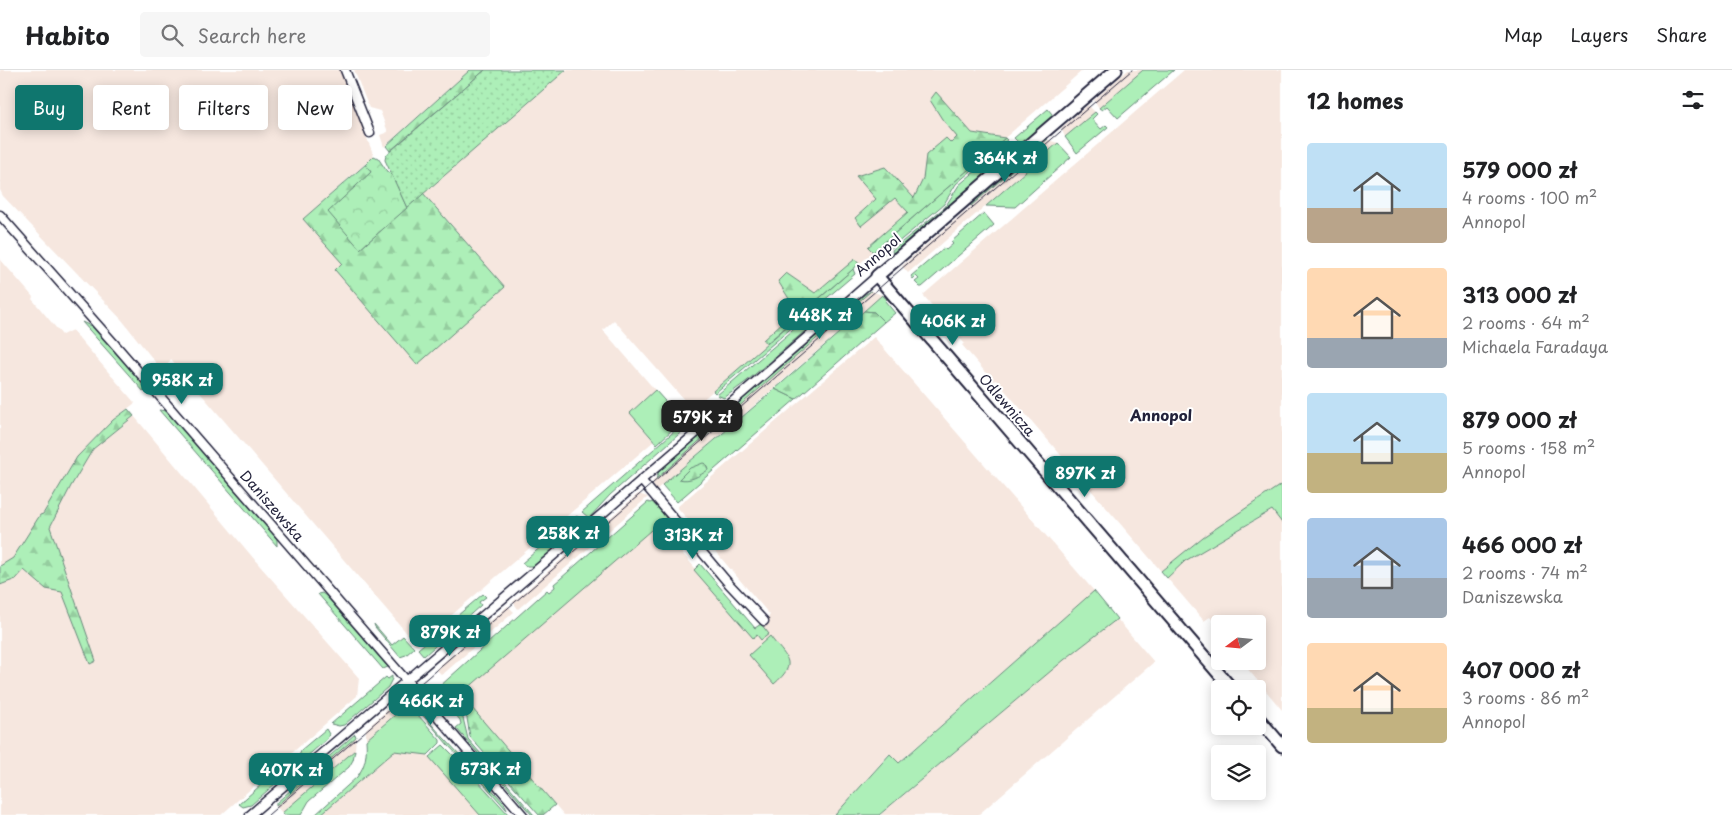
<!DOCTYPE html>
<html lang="en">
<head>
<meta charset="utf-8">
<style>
	:root { --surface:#fff; --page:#f6f6f6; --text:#202124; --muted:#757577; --line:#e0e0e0; --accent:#0f766e }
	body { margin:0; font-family:"Playpen Sans",sans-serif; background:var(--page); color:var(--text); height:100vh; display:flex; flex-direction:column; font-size:19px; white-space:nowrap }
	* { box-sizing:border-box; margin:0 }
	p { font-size:16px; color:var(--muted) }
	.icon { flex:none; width:28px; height:28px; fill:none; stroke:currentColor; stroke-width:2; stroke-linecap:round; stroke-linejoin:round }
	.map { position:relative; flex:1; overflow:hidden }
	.drawer { display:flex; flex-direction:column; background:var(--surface); width:450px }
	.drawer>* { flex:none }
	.top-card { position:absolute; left:15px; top:15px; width:475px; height:45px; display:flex; gap:10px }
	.needle { width:32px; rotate:254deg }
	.fabs { position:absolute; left:1211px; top:545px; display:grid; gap:10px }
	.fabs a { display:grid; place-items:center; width:55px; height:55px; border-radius:5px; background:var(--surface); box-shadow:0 2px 12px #0003; font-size:25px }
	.price { position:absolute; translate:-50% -42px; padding:0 11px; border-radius:10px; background:var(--accent); color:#fff; font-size:16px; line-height:32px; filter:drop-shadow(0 1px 2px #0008) }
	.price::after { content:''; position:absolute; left:50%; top:30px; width:15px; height:11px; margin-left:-8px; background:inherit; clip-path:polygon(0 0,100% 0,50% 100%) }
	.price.selected { background:#222; color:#fff }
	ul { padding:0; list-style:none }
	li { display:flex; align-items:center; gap:15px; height:125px; padding:0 25px }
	li span { display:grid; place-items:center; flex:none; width:140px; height:100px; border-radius:5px; color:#555 }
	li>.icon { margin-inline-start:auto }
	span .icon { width:60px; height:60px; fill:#fffc; stroke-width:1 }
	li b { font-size:21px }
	h2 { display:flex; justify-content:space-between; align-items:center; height:60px; padding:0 25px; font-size:21px }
	.tag { padding:0 18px; border-radius:5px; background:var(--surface); box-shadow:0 2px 12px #0003; font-size:18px; line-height:45px }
	.tag.selected { background:var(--accent); color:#fff }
	header { display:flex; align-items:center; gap:30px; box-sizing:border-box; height:70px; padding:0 25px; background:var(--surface); border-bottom:1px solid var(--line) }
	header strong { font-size:24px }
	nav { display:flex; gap:28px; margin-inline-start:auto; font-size:18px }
	.search { width:350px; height:45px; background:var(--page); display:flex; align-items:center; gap:12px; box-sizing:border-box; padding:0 18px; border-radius:5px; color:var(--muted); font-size:19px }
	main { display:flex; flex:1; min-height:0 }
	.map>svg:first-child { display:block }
</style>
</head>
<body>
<header>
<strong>Habito</strong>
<div class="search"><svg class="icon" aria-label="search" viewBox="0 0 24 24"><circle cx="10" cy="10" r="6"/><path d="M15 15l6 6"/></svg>Search here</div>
<nav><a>Map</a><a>Layers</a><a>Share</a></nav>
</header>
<main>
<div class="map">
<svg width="1282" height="745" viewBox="0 0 1282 745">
	<defs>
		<pattern id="forest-firs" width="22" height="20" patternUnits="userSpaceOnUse" patternTransform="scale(1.25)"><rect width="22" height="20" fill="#adefb8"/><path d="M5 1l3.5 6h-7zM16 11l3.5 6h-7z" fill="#95cd9f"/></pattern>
		<pattern id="park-crowns" width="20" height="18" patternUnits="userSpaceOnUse" patternTransform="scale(1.25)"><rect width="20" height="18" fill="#adefb8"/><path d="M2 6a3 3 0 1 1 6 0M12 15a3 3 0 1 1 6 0" fill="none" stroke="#95cd9f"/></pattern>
		<pattern id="garden-dots" width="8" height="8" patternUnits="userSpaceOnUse" patternTransform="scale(1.25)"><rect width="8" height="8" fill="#adefb8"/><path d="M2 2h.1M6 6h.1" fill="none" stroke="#95cd9f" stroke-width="1.8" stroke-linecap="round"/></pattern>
	</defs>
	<rect width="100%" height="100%" fill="#fff"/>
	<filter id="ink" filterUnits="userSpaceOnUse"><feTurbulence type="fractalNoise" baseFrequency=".02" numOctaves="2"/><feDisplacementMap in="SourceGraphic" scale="10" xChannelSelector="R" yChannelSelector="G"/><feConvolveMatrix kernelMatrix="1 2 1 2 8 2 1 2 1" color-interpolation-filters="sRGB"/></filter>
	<g filter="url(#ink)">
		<path fill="#f6e7df" d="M0,0H340L374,86L303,149L343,193L335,200L404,280L505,217L423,123L566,0H1083L692,339L614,250L603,260L655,320L630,343L654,371L417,575L171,289L163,302L122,250L3,126L0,120Z
			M354,0H470L384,77L380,65L388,62L380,41L369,38Z
			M1128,0H1143L1099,38L1094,30Z
			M1184,0H1282V414L1203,467L1161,501L996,310L993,311L962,275L964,273L923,225Z
			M1088,35L1095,42L1065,67L1061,58Z
			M1048,70L1058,73L908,203L902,196Z
			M0,189L33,227L32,229L62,265L72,260L135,333L113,350L77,387L70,400L50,457L71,416L93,379L134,346L260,496L359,608L357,626L221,745H0Z
			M871,221L882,225L656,420L653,415V411L656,409Z
			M874,267L1094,521L898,693L889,684L835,745H564L460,624L657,454L695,498L700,495L755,558L764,551L770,545L677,437Z
			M638,424L648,427L596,472L590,465Z
			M1273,440L1282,453V640L1241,591H1258V554H1220V558L1210,547L1204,551L1167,508L1185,491Z
			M585,469L591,476L518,539L513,532Z
			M508,536L514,542L442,605L436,599Z
			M1117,549L1154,592L978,745H880L1064,590Z
			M399,630L411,631L366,670V659Z
			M356,667L355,680L282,743L276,736Z
			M394,681L428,685L480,745H320Z"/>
		<path fill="#adefb8" stroke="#68887a" d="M1143,0H1174L1118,48L1107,36L1102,40L1099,38Z
			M1048,39L1052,44V50L1024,73H1019L1014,68Z
			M1095,42L1097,44L1092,49L1101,59L1106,55L1108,57L1077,83L1065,67Z
			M1005,68L1007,70L956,114L944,134L884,184H874L873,182Z
			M1048,69L971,136L969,133L1041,72Z
			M1009,73L1012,77L1011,85L893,186L892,180L945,137L959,115Z
			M1058,73L1071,87L1015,137L986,136Z
			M984,143L994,155L922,217H920L915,212L919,209L916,206L913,209L911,206L944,178L946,180L953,174L951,172Z
			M853,199L855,204L715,323L713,321Z
			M871,221L656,409L659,401L864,225Z
			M882,225L887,229L885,231L895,243L884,252L874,242L864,241Z
			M806,249L812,255L747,311L724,328L717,325Z
			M82,252L93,257L148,319L144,322Z
			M775,319L796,329L677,432L662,415Z
			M655,320L683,351L677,356L675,353L672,355L674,358L657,374L630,343Z
			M159,340L167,341L277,469V476Z
			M686,351L688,355L686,358L610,425L589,448L582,442Z
			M1282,414V453L1272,440L1185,491L1167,508L1161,501L1203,467Z
			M648,432L650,433L652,432C660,441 673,451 668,465L658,454L452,632L439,617L547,520L549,522L555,517L554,514L560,509Z
			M577,446L582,454L579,457L534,496H526L522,493Z
			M700,494L755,558L761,554L769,564L761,570L757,565L753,568L694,500Z
			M1094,521L1117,549L1064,590L879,745H835L890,684L899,693Z
			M322,523L326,526L388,597L383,599L318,524Z
			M483,524L486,527L479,532L481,535L424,586L418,579Z
			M374,554L392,575L403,566L414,578L406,585L400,587L375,557Z
			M770,566C785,587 800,592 774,614L749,585Z
			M392,606V609L388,617L344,655L339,656L331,654L386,607L388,609Z
			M437,619L463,648L468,669L534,745H532L456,658L461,654L460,650L448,636L441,642L428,627Z
			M410,632V636L440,670V673L428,685L394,681L320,745H315L357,707C366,695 367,684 366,670Z
			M415,636C444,669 475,700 504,733L507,740L468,696L448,675Z
			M326,659L329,664L327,669L305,688L303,686L298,690L301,680Z
			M355,664L356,667L276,736V733Z
			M443,675L466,698L509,745H480L429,687Z
			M355,680L353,690L349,697L309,731L301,745H284L282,743Z
			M287,699L283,703L284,706L251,735L243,737L239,734L277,701Z"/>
		<path fill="url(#forest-firs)" stroke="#68887a" d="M470,0H485L390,81L386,76Z
			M936,22L972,63L1005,68L873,182L868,177L908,142L895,128L861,156L855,148L876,129L856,106L885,97L914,128L923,109L926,85L946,68L951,73L957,67L942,49L930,30Z
			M366,94L371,102L360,179L423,123L505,217L417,295L335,200L342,193L303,149Z
			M855,189L859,194L766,274L763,270L796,240L778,211L786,203L815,223Z
			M864,241L874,242L884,252L796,329L775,319Z
			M128,339L134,346L93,379L71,416L50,457L96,591L90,594L62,522L46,519L24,500L16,509L0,515V496L13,488L40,445L43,444L77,387L113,350Z
			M703,393L706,394L708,400C699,406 690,412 679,409L690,398Z
			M460,624L555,735L543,745H539L470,667L467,648L452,632Z"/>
		<path fill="url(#park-crowns)" stroke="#68887a" d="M374,86L378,88L388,103L391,102L407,138L360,179L328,142L371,102L366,94Z"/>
		<path fill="url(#garden-dots)" stroke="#68887a" d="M485,0H566L407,138L385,90L386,85Z"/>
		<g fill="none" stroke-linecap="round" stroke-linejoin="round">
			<g stroke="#22223b" stroke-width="11">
				<path id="street" d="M345,0L370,63
					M0,145L118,278L523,745
					M641,410L729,514L764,551
					M250,745C459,565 670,388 877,206"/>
			</g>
			<g stroke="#22223b" stroke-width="15">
				<path id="secondary" d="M1116,0L877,206L1232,619
					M1258,648L1282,676"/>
			</g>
			<use href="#street" stroke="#fff" stroke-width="8"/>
			<use href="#secondary" stroke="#fff" stroke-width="11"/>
			<path stroke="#22223b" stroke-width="1" d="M268,745L1132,0"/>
		</g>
	</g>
	<g text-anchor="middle" stroke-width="4" stroke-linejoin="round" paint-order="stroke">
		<g font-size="14" fill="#22223b" stroke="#fff">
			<text transform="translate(878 185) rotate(-41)" y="5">Annopol</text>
			<text transform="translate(1007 335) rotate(49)" y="5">Odlewnicza</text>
			<text transform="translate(272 436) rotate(49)" y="5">Daniszewska</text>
		</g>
		<g font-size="15" font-weight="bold" fill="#22223b" stroke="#fff">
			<text x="1161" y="351">Annopol</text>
		</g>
	</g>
</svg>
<div class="fabs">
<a><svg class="needle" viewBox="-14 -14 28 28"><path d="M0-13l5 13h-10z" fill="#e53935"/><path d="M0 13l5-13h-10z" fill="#757577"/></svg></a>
<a><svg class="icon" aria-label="locate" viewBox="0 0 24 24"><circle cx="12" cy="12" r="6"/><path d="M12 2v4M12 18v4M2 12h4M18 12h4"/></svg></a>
<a><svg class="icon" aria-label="layers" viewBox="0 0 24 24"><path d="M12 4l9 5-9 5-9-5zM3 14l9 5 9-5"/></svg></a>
</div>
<b class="price" style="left:1005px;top:113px">364K zł</b>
<b class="price" style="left:820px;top:270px">448K zł</b>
<b class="price" style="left:953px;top:276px">406K zł</b>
<b class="price" style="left:182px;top:335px">958K zł</b>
<b class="price selected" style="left:702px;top:372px">579K zł</b>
<b class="price" style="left:1085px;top:428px">897K zł</b>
<b class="price" style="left:568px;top:488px">258K zł</b>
<b class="price" style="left:693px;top:490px">313K zł</b>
<b class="price" style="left:450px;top:587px">879K zł</b>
<b class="price" style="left:431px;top:656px">466K zł</b>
<b class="price" style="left:490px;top:724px">573K zł</b>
<b class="price" style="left:291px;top:725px">407K zł</b>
<div class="top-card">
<a class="tag selected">Buy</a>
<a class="tag">Rent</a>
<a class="tag">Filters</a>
<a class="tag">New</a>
</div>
</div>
<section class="drawer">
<h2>12 homes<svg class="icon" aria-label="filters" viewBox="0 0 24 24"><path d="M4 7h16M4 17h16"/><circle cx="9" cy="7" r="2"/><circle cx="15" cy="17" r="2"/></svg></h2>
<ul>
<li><span style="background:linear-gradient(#bfe0f5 65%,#b9a48a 0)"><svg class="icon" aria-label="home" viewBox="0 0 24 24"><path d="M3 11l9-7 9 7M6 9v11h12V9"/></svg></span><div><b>579 000 zł</b><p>4 rooms · 100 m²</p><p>Annopol</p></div></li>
<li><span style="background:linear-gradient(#ffd9b3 70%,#9aa5b1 0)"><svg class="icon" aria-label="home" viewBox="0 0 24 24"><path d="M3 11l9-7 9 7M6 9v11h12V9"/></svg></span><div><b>313 000 zł</b><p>2 rooms · 64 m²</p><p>Michaela Faradaya</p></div></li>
<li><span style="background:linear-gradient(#bfe0f5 60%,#c2b280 0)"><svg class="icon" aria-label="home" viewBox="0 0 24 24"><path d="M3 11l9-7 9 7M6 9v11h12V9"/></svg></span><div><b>879 000 zł</b><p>5 rooms · 158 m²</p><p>Annopol</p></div></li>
<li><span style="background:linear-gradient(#a9c7e8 60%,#9aa5b1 0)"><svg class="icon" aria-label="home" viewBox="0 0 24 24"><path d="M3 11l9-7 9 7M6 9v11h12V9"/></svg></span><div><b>466 000 zł</b><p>2 rooms · 74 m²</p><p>Daniszewska</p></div></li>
<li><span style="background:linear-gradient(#ffd9b3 65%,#c2b280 0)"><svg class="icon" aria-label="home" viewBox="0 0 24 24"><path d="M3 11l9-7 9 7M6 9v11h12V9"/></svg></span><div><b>407 000 zł</b><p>3 rooms · 86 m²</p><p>Annopol</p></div></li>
</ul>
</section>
</main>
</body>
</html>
